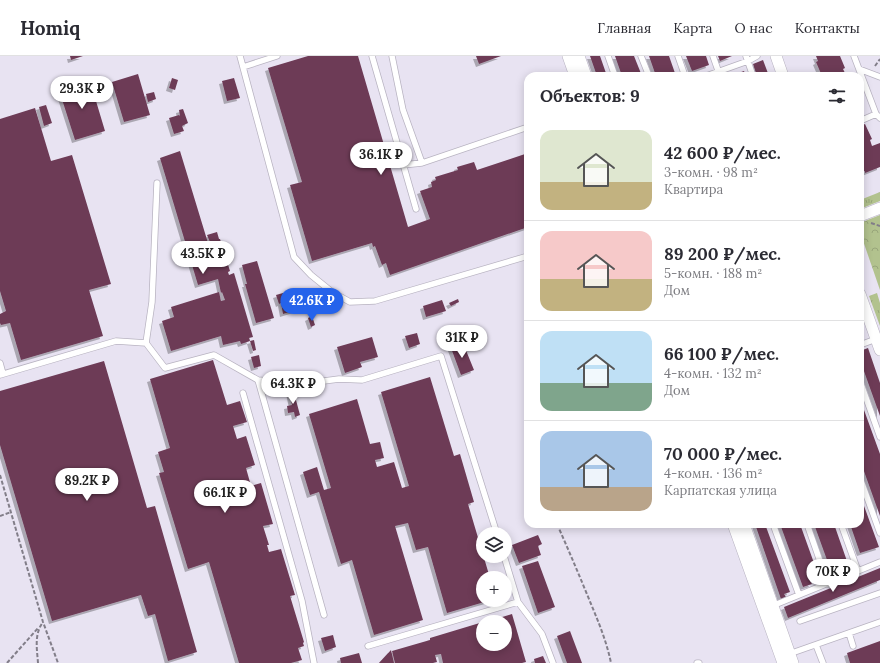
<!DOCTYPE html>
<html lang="ru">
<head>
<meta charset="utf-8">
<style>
	:root { --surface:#fff; --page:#f7f7f7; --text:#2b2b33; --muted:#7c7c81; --line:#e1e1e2; --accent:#2563eb }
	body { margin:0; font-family:Lora,serif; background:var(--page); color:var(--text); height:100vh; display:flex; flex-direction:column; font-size:15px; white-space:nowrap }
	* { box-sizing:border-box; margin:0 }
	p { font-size:13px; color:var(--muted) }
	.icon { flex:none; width:22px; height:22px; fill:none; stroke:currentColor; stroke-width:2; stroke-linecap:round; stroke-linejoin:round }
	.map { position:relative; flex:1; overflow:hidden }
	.panel { position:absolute; left:524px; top:16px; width:340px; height:456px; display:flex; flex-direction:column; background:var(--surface); border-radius:12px; box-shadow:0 2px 10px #0003 }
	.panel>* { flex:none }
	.fabs { position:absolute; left:476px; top:471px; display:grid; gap:8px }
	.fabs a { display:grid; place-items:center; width:36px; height:36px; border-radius:50%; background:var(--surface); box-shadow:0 2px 10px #0003; font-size:20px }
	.price { position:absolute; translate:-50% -34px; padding:0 9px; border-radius:14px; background:#fff; color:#222; font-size:13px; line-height:26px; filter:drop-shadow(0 1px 2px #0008) }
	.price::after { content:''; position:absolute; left:50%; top:24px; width:12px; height:9px; margin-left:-6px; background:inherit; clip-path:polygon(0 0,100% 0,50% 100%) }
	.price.current { background:var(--accent); color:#fff }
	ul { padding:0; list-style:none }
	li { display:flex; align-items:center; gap:12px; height:100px; padding:0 16px }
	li+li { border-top:1px solid var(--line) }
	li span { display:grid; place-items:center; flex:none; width:112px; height:80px; border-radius:12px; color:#555 }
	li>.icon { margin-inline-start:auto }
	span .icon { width:48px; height:48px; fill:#fffc; stroke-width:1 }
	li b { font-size:17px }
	h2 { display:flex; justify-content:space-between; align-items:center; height:48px; padding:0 16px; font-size:17px }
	header { display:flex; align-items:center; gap:24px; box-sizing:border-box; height:56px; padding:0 20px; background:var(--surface); border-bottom:1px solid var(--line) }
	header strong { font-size:19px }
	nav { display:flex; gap:22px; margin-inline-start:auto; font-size:14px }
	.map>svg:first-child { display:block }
</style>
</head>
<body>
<header>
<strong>Homiq</strong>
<nav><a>Главная</a><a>Карта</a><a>О нас</a><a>Контакты</a></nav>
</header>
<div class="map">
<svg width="880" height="607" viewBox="0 0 880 607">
	<defs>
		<pattern id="grass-tufts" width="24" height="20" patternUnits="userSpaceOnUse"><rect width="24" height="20" fill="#b2c28e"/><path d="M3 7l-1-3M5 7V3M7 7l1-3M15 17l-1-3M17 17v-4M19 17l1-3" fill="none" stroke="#98a67a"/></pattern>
		<pattern id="park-crowns" width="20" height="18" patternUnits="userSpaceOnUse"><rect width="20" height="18" fill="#b2c28e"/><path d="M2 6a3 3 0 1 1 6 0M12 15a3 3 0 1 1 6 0" fill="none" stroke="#98a67a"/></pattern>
		<filter id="shadow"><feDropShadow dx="-3" dy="3" stdDeviation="0" flood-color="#0004"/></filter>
	</defs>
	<rect width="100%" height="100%" fill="#e8e3f2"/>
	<path fill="url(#grass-tufts)" d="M880,136V145L860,153V144Z
		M877,237L880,247V270L869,240Z"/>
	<path fill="url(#park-crowns)" d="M880,159V234L860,176V167Z"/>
	<path fill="#6d3b56" filter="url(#shadow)" d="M70,0H83L71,4Z
		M308,0H358L408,171L430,163L420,135L432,131L431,126L436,124L435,121L458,114L457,111L474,106L477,114L528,97V171L390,219L386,207L382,209L375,190L373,191L372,187L312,205L290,129L302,126L268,12Z
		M476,0H501L479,8Z
		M590,0H600L607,20H597Z
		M615,0H634L642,20H622Z
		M649,0H669L676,20H656Z
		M686,0H706L709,9L692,15Z
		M718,0H732L720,5Z
		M816,0H840L845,12L843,13L845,17H847L848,20H822L816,6L818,5Z
		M763,4L769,20H757L753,8Z
		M744,15L746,20H730Z
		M138,18L150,59L124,66L112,26Z
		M172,22L178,24L175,34L169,32Z
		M234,22L240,42L227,45L222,25Z
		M90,25L105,75L75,84L59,34Z
		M154,36L156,43L148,46L146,38Z
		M46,49L52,67L44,70L39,51Z
		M35,52L51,105L72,99L111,228L89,234L103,280L21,304L10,267L1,269L0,267V258L6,255L0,235V63Z
		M183,53L188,67L182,70L184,75L174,78L169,62L179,59L180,60L179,54Z
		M865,68L872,83L870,84L872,90L880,87V111L865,117V115L860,117V70Z
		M180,95L208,187L210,186L207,179L217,176L219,183H220L230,215L228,216L229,219L234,217L253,281L249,282L250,285L241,288L240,285L223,289L221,280L171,295L162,265L174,261L171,251L219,236L221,245L225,244L222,236L221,237L218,223L198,229L160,102Z
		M257,205L274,262L256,267L245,228H247L242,209Z
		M283,237L286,246L297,243L299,253L283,258L281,247L279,248L276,239Z
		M458,243L459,246L451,250L449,247Z
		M442,244L446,255L426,261L423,250Z
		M312,260L315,269L311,271L308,262Z
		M860,272L864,282L860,284Z
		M417,277L420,288L409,292L405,280Z
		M372,281L378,301L360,306L362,311L345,317L337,291Z
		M254,284L256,294L253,295L250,285Z
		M463,287L474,314L461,319L451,292Z
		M868,292L880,327V360L860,304V295Z
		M259,299L261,310L254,312L251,301Z
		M213,304L227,349L240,345L247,366L233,370L237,383L246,380L255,409L246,412L251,430L261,427L273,468L263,470L269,489H267L269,496L281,493L295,539L290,540L304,586L303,587L304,590L298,592L302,604L291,607H239L209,506L188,513L159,417L164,416L158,396L170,392L150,323Z
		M104,305L147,452L155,450L197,596L168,605L155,558L148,560L141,539L52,565L0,389V335Z
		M430,321L454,400L460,398L474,446L468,448L490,522H483V544H491L447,557L428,491L416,494L408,467L395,470L423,564L374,579L352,504L341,508L319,436L310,439L303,416L317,411L324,434L331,432L309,358L357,343L370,388L380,386L384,402L375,404L377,411L394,406L402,432L409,430L381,336Z
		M293,333L300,359L295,361L294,356L288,357L287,350L292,349L289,335Z
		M860,343L880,398V460L860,404Z
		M860,439L879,491L860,497L850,468H860Z
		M755,468H765L790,536L784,538L786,541L781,543Z
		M780,468H800L819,521L810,525L812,528L803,531Z
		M814,468H834L848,508L843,510L845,516L835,520L833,514L831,515Z
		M538,479L542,488L538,490L541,499L519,507L512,489Z
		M538,505L555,551L538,557L522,510Z
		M880,512V524L788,562L784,551Z
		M512,558L526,606L522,607H443L441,598L435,599L437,606L433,607H395L392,595L430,584V582L483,566V588H505V566H486Z
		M570,575L582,607H567L557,580Z
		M333,579L336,591L325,595L321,582Z
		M880,585V607H850L847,597Z
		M391,594L394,607H379Z
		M359,597L362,607H341L340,602Z
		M543,600L546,607H535L534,603Z"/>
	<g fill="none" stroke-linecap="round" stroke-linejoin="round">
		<g stroke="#b8b3c1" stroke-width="7">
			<path id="lane" d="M240,0L294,201L311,219L332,236L350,246L375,245L528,200
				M372,0L416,153
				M392,0L403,54L422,107
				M608,0L615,20
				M641,0L649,20
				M678,0L685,20
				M713,0L720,20
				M746,0L753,20
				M854,0L876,58L880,62
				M243,11L277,0
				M859,13L880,21
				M706,20L748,5L757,0
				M860,65L876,58
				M403,109L422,107L528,71
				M146,287L152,246L157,127
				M860,289L876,283
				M0,307L3,318
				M0,319L116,285L146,287L165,312L214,299L258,324L301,328L339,323L362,324L441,300L497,478
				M258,324L324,559
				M860,325L880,381
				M243,337L302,545L314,607
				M860,422L880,477
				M773,468L799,539
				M807,468L828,528
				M841,468L858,515
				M504,500L518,546L542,578L553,607
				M772,550L880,506
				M800,565L880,537
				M849,577L853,590
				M816,589L823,607
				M368,590L518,546
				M789,598L880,566
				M697,607H699"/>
		</g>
		<g stroke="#b8b3c1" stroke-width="12">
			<path id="street" d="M568,0L575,20
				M579,0L586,20
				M776,0L783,20
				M860,160L880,152
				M860,238L880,294
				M733,468L783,607
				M744,468L793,607"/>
		</g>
		<path stroke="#827e89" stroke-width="2" stroke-dasharray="4 2" stroke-linecap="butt" d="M875,10L880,3
			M871,167L880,170
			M0,419L43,566L58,607
			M0,460L11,456
			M557,468C569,495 580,521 591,548C599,567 607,587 611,607
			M7,607L38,572
			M38,607C37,593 34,578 43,566"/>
		<use href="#lane" stroke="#fff" stroke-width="5.5"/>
		<use href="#street" stroke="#fff" stroke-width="11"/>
	</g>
</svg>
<div class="fabs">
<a><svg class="icon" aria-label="layers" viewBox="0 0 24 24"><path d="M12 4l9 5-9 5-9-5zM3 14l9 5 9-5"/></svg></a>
<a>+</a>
<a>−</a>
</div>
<b class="price" style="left:82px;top:54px">29.3K ₽</b>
<b class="price" style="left:381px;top:120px">36.1K ₽</b>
<b class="price" style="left:203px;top:219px">43.5K ₽</b>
<b class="price current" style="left:312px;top:266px">42.6K ₽</b>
<b class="price" style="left:462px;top:303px">31K ₽</b>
<b class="price" style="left:293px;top:349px">64.3K ₽</b>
<b class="price" style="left:87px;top:446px">89.2K ₽</b>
<b class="price" style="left:225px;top:458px">66.1K ₽</b>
<b class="price" style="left:833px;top:537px">70K ₽</b>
<section class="panel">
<h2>Объектов: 9<svg class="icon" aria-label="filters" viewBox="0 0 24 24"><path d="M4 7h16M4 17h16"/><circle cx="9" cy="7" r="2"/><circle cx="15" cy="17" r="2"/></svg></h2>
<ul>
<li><span style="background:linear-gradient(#dfe7d0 65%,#c2b280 0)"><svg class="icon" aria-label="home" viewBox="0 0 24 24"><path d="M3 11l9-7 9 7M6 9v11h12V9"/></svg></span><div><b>42 600 ₽/мес.</b><p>3-комн. · 98 m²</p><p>Квартира</p></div></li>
<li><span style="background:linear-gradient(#f6c9c9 60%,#c2b280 0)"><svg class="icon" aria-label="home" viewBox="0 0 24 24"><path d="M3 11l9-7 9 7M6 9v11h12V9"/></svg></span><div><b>89 200 ₽/мес.</b><p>5-комн. · 188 m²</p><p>Дом</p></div></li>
<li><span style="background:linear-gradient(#bfe0f5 65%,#7fa58c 0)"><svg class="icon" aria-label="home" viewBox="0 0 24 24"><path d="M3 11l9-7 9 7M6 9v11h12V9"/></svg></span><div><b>66 100 ₽/мес.</b><p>4-комн. · 132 m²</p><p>Дом</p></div></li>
<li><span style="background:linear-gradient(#a9c7e8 70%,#b9a48a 0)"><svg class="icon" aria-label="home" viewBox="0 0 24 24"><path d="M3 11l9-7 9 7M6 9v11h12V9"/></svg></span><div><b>70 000 ₽/мес.</b><p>4-комн. · 136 m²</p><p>Карпатская улица</p></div></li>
</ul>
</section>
</div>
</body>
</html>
